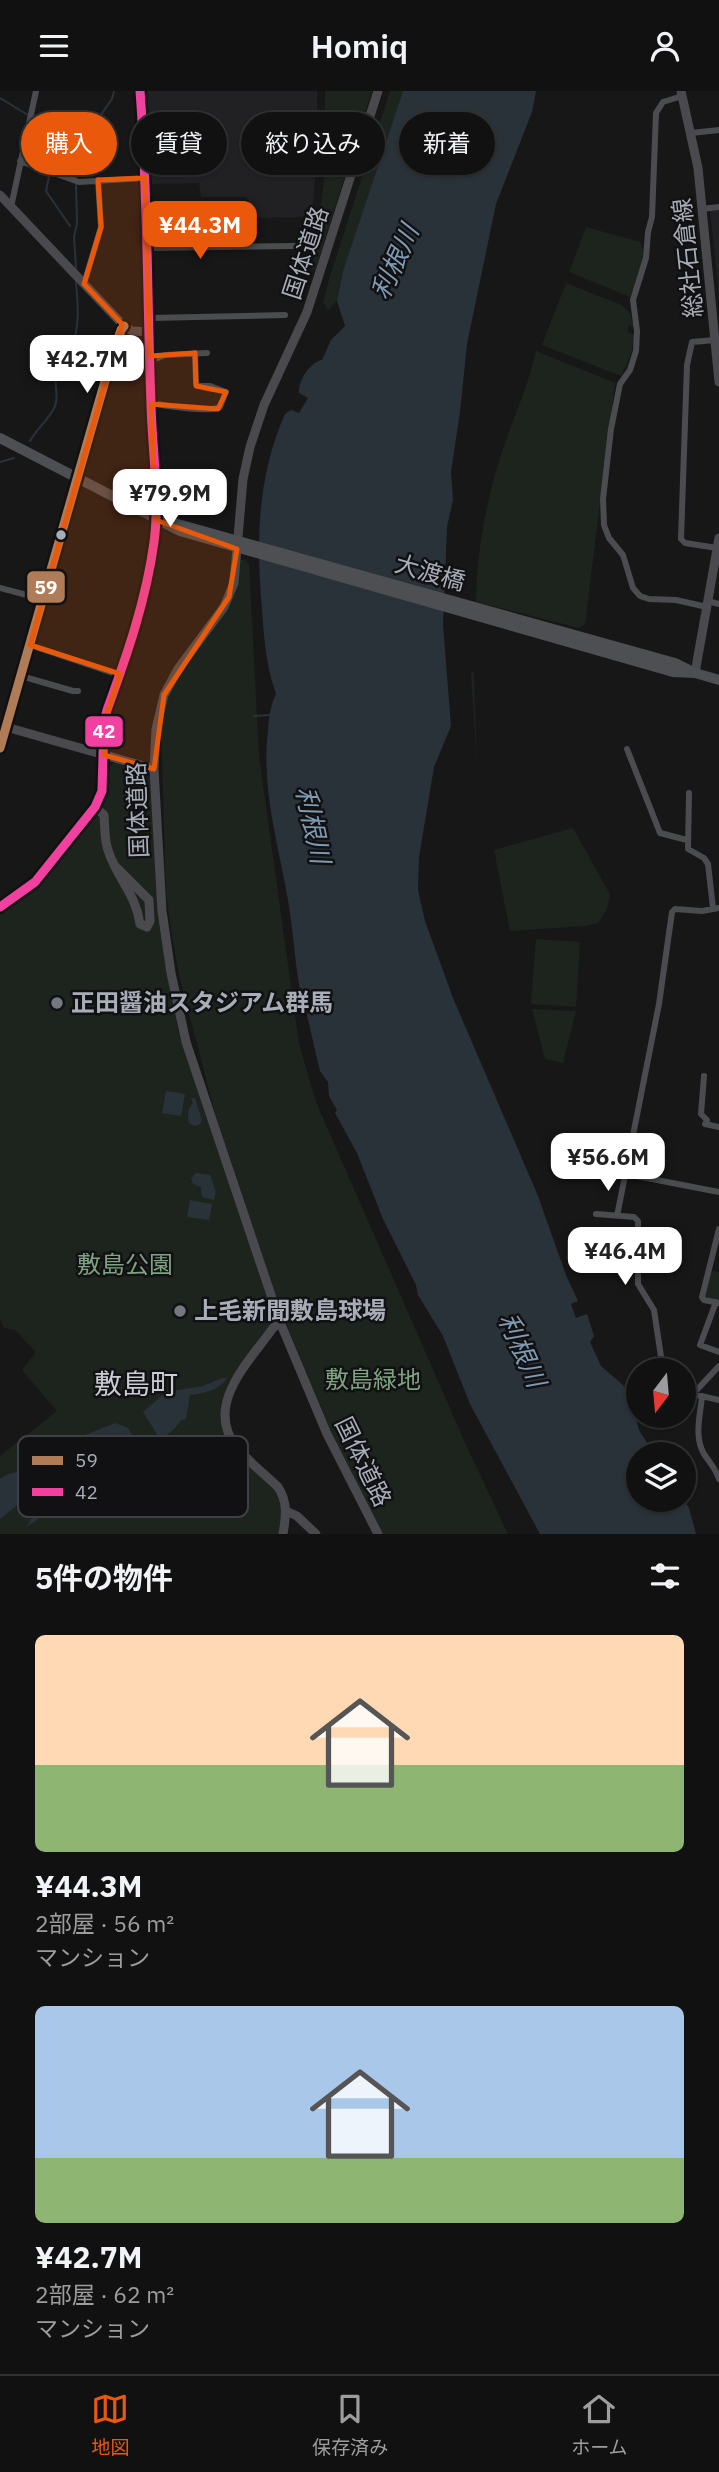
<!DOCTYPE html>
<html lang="ja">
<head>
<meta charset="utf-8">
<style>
	:root { --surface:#111; --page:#1a1a1a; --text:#f1f3f6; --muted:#9c9d9f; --line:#303131; --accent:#ea580c }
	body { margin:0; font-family:"IBM Plex Sans","Noto Sans JP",sans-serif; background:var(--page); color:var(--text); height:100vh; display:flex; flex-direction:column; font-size:26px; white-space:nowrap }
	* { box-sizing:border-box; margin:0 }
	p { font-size:23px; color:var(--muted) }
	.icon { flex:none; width:38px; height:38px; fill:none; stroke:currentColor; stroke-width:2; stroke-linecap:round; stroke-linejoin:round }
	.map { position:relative; height:1443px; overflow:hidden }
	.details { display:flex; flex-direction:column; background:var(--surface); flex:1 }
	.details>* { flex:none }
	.top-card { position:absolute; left:21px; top:21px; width:677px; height:63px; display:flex; gap:14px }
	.needle { width:46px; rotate:196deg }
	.fabs { position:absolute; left:626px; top:1267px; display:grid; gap:14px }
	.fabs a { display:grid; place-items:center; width:70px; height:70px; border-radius:50%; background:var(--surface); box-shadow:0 2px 5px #0004,0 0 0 2px var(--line); font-size:35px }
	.price { position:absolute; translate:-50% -60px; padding:0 16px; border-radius:14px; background:#fff; color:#222; font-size:23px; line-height:46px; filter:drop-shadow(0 2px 4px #0008) }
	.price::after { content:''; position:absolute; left:50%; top:42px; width:21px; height:16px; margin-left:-10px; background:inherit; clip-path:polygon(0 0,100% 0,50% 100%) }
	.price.current { background:var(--accent); color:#fff }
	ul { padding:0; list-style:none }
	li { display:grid; align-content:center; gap:14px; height:371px; padding:0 35px }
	li span { display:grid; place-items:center; height:217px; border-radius:10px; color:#555 }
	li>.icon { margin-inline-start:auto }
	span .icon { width:126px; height:126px; fill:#fffc; stroke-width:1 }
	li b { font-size:30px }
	h2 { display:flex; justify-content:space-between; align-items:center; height:84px; padding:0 35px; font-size:30px }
	.chip { padding:0 24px; border-radius:32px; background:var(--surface); box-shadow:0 2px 5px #0004,0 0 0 2px var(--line); font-size:24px; line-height:63px }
	.chip.current { background:var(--accent); color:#fff }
	header { display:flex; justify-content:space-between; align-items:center; height:91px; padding:0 35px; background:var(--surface); font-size:32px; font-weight:600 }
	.dock { display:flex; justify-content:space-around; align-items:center; height:98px; border-top:2px solid var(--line); background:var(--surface); font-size:19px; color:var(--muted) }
	.dock a { display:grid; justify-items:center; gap:4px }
	.dock .current { color:var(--accent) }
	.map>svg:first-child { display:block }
</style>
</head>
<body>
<header><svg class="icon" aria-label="menu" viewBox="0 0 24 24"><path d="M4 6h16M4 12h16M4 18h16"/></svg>Homiq<svg class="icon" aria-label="person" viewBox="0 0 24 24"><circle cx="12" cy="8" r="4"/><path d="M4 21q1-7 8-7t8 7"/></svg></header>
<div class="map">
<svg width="719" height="1443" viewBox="0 0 719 1443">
	<rect width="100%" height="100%" fill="#171717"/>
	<path fill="#212123" d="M145,0H317V61L312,126L250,127L247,106H201L199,92L149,93Z
		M719,119V204L710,120Z"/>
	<path fill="#1d241e" d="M325,0H372L315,179L312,178L325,83Z
		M390,0H403L343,180L337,210L328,219L323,211L330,185Z
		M586,136L640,151C649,167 637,191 630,206L569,181Z
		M566,192L622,214L630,222L634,236L628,234V241L635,244L631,263L621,285L542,254Z
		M536,260L615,292L585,533L579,537L476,511C477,456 487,404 505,352C516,321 529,292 536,260Z
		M240,469H246L249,473L259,665L299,953L316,1011L466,1354L508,1443H383L338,1357L280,1218L215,1022L179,884L172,845L166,802L161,631L165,610L173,594L231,509Z
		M472,579L474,583L477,675L471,583Z
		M116,670L143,678L151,689L159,825L178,940L272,1222V1232C258,1252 239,1272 228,1293C207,1335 234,1358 262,1385C266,1390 274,1395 277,1401C284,1414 281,1429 279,1443H0V1365L57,1320L22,1279L36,1261L15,1239L4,1237L0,1228V820L44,787L55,773L107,700L110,675Z
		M573,737L610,803L607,818L598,832L585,835L510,840L494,759Z
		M536,848L580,851L576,916L531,913Z
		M532,918L576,920L563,972L545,968Z
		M713,1180L719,1181V1210L706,1207L705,1204L710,1182Z"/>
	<path fill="#2a3239" d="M403,0H536L532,21L496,113L467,253L460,321L451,381L453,409L447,436L443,534L451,635L434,676L419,766L418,799L425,830L453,907L538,1105L566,1184L578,1210L571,1213L576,1227L587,1223L594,1245L590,1251L601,1275L623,1294L632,1310L639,1339L654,1363H639V1409H684L689,1417L696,1443H540L470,1313L443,1245L418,1204L416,1194L383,1128L357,1062L335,1022L337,1019L329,1005L328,991L320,980L306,920L295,921L303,914C295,879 294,844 288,809C278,752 261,697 268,639C269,627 270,615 276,603C266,575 264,548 262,518C256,451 257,386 285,323L291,319L299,322L308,307L299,302C298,290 310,271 322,269L331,249L345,235L337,210L343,180Z
		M166,1000L185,1003L181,1025L162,1022Z
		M191,1007H195L202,1029L200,1033L195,1035L190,1033C186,1025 188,1018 193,1012Z
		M196,1082L210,1084L216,1101L214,1109L202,1106L201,1096L193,1093L191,1087Z
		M190,1109L212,1113L209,1129L187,1126Z
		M222,1287H227C219,1299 203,1303 190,1304L186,1328L181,1329C176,1337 168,1344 160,1348L143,1321L166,1301L203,1295Z
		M115,1332L128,1337L138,1355L134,1366L88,1385L76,1397L54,1409L38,1428L26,1436L38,1418L50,1408V1406L22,1410L0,1428V1388C15,1377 23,1385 36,1375L34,1372L58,1355Z"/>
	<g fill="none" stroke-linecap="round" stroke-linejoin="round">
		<path stroke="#2a3239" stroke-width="2" d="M0,7L28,24
			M31,30C49,47 58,52 51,77
			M50,81L46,100L70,135
			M76,87C78,53 93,35 112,8L114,0
			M76,93L77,133L74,146L76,177
			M30,350C37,337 49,329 55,315C59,306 54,294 56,283C59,272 68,266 72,255C80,234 78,214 76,191
			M0,371L14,367
			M254,625L270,624"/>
		<path stroke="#4b4c50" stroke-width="6" d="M682,5L663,11L656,22L652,126L648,141L646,167L633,209L637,240L636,260L630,279L620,293L611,338L603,408L604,434L609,447L623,464L633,497L640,505L649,508L676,509L707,516
			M691,42L719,39
			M20,70L79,91L145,87
			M11,116L36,0
			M702,118L719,116
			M148,157L294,155
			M84,193L101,136L98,89
			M150,227L285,224
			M715,249L692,251L687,274L681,448L685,452L717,457
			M150,270L165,264L207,262
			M151,312C166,315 208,322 220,316L226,301L210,295H198L196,292L195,262
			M77,389L113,262L121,239L124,235
			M0,497L42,508
			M708,510L719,513
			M30,554L119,584
			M21,585L73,600H78
			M627,658L660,742L687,749
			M689,702L688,758L704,767L708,773L713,817
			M704,985L701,1023L707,1029L705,1033L719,1036
			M626,1083L719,1101
			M596,1123L634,1126L638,1130V1193L654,1219L663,1279
			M617,1125L659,913L672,821L675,818L702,820L719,817
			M719,1138L702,1206L704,1209L719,1212
			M716,1211L700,1254L719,1261
			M693,1303L719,1275
			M684,1305L693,1303L719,1309
			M702,1306C700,1325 694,1346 704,1363C710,1372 716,1378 719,1388"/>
		<path stroke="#4a4a4e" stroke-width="9" d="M681,0L698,77L719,291
			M0,104L124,235L132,240L150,241
			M695,582L719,447
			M6,636L154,678
			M0,657L77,389
			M95,716L104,724C105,736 104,751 109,762C118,788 136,804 140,833L147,836L150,830L149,809L116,776
			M0,816L35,791L95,716L102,700L104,631L107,619C127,564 146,510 154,451C160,409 152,356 151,313C147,209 148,104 140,0
			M280,1231L273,1237C249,1271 202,1315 238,1358C250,1372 265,1383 278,1396C288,1411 286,1426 283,1443
			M286,1420L297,1425L316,1443
			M378,1443L327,1343L280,1231L186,951L171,882L162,820L154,678L156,638L164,604L178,578L224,516L234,492L243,388L250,356L264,314L307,221L378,0"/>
		<path stroke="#4d4f52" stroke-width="10" d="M0,347L180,440L673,581L695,582
			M167,430L675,572L695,582L719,589"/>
		<g stroke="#111113" stroke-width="14">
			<path id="bus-1" d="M0,657L113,262L121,239L124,235"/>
		</g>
		<g stroke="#111113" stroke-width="14">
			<path id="bus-2" d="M0,816L35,791L95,716L102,700L104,631L107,619C127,564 146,510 154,451C160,409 152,356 151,313C147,209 148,104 140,0"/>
		</g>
		<use href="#bus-1" stroke="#b07c57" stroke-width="9"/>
		<use href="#bus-2" stroke="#f240a1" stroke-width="9"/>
	</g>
	<path fill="#e8590c" fill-opacity="0.2" stroke="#e8590c" stroke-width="5" stroke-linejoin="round" d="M145,87L150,265L195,262L196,295L226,301L218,318L151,313L156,429L237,458L229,506L164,604L154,678L104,664V631L120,583L30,554L122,233L84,193L101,136L98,89Z"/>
	<circle fill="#a8adb8" stroke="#111113" stroke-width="2.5" cx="61" cy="444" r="6"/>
	<g fill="#757880" stroke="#111113" stroke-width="2.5">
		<circle cx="57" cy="912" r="7"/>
		<circle cx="180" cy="1220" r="7"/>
	</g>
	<g text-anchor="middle" stroke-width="5" stroke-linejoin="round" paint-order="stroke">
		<g font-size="24" fill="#a8adb8" stroke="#111113">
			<text transform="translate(306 162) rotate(-72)" y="8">国体道路</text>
			<text transform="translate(688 167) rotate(-96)" y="8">総社石倉線</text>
			<text transform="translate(430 482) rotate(16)" y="8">大渡橋</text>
			<text transform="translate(138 719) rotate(-92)" y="8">国体道路</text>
			<text transform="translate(363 1371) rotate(64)" y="8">国体道路</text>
		</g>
		<g font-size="24" font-weight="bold" fill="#a8adb8" stroke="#111113" text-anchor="start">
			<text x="71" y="920">正田醤油スタジアム群馬</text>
			<text x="194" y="1228">上毛新聞敷島球場</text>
		</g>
		<g font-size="24" fill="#7fa381" stroke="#111113">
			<text x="125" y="1182">敷島公園</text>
			<text x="373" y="1297">敷島緑地</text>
		</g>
		<g font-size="26" font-style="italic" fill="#7f9bb3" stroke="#111113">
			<text transform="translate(395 171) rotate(-66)" y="9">利根川</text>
			<text transform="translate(313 734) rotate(78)" y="9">利根川</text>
			<text transform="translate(522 1259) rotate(66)" y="9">利根川</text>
		</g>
		<g font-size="28" fill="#c9ccd4" stroke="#111113">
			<text x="136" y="1303">敷島町</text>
		</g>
	</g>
	<rect x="18" y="1345" width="230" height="81" rx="10" fill="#111113" stroke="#3e4045" stroke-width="2"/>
	<rect x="32" y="1365" width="31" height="9" fill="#b07c57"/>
	<rect x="32" y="1397" width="31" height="8" fill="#f240a1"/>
	<g font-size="19" fill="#a8adb8">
		<text x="75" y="1376">59</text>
		<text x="75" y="1408">42</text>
	</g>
	<g stroke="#111113" stroke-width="2.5">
		<rect x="26" y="479" width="40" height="34" rx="7" fill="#b07c57"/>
		<rect x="84" y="624" width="40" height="33" rx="7" fill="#f240a1"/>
	</g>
	<g font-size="19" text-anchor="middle" font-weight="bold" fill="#fff">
		<text x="46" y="503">59</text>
		<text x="104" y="647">42</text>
	</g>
</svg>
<div class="fabs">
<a><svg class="needle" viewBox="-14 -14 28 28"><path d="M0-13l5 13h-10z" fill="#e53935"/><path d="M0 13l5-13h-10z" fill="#9c9d9f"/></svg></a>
<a><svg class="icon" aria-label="layers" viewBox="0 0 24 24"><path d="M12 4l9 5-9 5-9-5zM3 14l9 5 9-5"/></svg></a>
</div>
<b class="price current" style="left:200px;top:170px">¥44.3M</b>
<b class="price" style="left:87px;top:304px">¥42.7M</b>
<b class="price" style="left:170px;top:438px">¥79.9M</b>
<b class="price" style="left:608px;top:1102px">¥56.6M</b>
<b class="price" style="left:625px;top:1196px">¥46.4M</b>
<div class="top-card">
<a class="chip current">購入</a>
<a class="chip">賃貸</a>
<a class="chip">絞り込み</a>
<a class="chip">新着</a>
</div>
</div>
<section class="details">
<h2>5件の物件<svg class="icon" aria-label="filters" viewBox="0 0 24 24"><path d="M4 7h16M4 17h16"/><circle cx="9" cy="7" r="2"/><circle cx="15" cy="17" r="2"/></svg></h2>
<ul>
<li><span style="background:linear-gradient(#ffd9b3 60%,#8fb573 0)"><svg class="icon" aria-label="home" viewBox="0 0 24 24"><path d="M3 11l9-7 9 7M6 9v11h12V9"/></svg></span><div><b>¥44.3M</b><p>2部屋 · 56 m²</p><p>マンション</p></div></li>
<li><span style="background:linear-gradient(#a9c7e8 70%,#8fb573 0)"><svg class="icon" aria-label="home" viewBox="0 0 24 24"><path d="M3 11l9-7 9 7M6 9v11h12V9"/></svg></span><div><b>¥42.7M</b><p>2部屋 · 62 m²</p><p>マンション</p></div></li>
</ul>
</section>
<nav class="dock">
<a class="current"><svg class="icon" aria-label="map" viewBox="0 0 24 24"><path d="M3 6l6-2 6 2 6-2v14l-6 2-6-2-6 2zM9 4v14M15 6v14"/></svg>地図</a>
<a><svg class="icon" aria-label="saved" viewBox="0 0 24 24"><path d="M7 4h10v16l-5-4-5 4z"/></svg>保存済み</a>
<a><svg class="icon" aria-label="home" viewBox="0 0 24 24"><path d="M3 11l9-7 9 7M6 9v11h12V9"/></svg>ホーム</a>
</nav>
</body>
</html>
